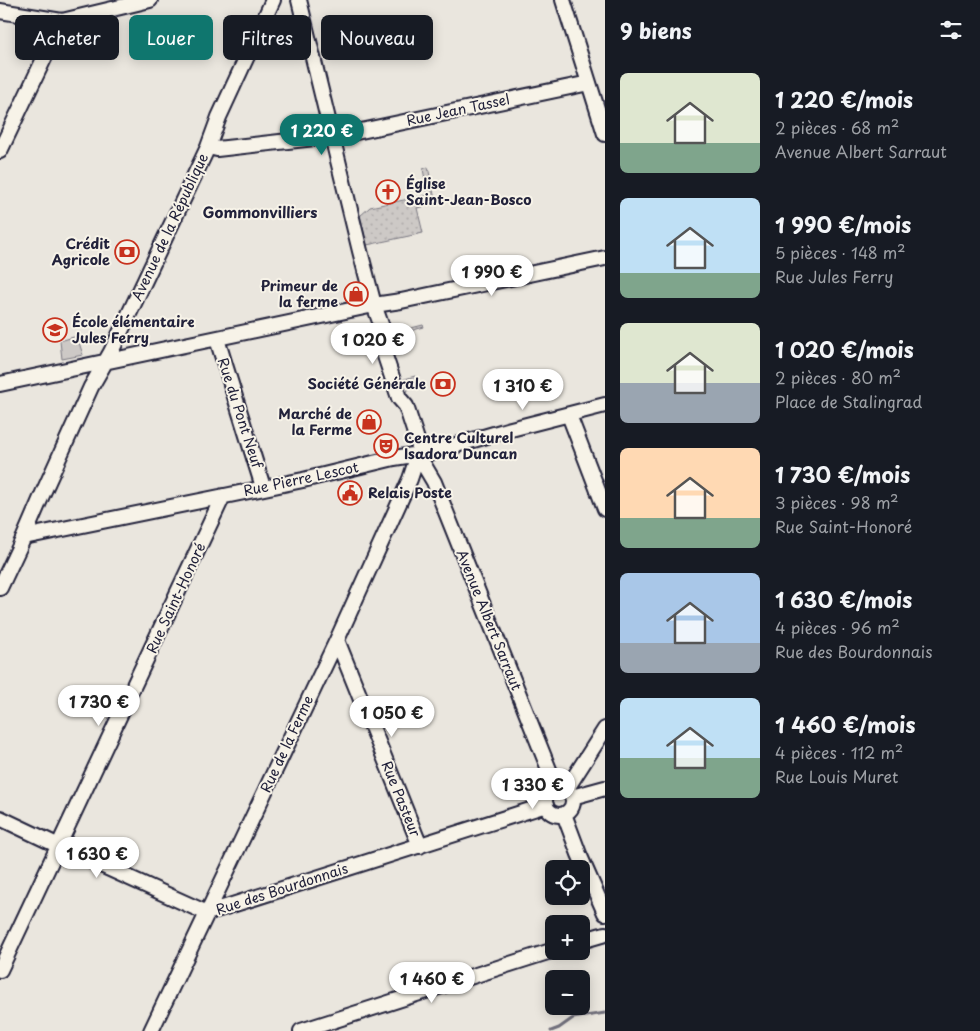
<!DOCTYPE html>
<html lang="fr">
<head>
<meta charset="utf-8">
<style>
	:root { --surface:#171b24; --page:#242831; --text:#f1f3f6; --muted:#9ea1a6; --accent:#0f766e }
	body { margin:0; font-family:"Playpen Sans",sans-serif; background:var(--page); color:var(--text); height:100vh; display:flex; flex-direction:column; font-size:19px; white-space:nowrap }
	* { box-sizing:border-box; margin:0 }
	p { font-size:16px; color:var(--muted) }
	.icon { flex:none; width:28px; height:28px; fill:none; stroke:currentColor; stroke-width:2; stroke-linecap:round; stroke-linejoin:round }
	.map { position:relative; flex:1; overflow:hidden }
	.side { display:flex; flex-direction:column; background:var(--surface); width:375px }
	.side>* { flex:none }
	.guide { position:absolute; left:15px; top:15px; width:475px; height:45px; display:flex; gap:10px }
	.tools { position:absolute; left:545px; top:860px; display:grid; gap:10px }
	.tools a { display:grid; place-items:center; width:45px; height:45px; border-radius:8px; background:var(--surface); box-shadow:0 2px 12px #0003; font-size:25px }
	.price { position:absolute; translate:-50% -42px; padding:0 11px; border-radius:18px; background:#fff; color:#222; font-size:16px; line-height:32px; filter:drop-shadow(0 1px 2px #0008) }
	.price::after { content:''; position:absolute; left:50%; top:30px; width:15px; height:11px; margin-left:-8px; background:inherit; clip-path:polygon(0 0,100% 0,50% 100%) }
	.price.active { background:var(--accent); color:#fff }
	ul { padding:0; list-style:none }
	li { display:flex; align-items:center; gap:15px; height:125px; padding:0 15px }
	li span { display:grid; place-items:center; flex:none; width:140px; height:100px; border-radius:8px; color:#555 }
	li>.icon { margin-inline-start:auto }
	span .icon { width:60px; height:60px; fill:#fffc; stroke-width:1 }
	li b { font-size:21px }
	h2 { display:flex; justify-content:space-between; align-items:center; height:60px; padding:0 15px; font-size:21px }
	.pill { padding:0 18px; border-radius:8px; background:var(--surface); box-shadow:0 2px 12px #0003; font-size:18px; line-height:45px }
	.pill.active { background:var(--accent); color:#fff }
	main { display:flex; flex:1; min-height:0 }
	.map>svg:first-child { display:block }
</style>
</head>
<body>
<main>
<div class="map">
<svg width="605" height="1031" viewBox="0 0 605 1031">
	<defs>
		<pattern id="grass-dots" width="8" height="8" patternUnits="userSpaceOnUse" patternTransform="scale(1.25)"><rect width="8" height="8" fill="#cdc9c6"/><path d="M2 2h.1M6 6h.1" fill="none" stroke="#b0acab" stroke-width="1.8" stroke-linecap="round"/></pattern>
	</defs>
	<rect width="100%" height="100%" fill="#eae6de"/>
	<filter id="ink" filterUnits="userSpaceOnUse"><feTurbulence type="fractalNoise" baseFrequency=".02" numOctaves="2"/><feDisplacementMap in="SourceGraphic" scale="10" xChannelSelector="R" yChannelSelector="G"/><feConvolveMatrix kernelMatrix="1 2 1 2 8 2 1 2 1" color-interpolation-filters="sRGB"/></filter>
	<g filter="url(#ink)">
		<path fill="url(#grass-dots)" stroke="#787680" d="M428,167L436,204L417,208L423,233L367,245L360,216L370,207L428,195L423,169Z
			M423,325L424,327L410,331L412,339L405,334L399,333V331Z
			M415,376C416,382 412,387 407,391H403L398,381Z"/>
		<path fill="#cdc9c6" stroke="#787680" d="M77,336L83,355L62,359L60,341Z"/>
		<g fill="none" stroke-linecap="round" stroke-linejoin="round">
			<path stroke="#716f7b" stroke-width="3" d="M551,1031L559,1028L573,1018L605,1013"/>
			<g stroke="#22223b" stroke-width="18">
				<path id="minor" d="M563,0L605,134
					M0,11L62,21L150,0
					M208,147L217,149L342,135L589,83
					M0,151L62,21
					M217,339L263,487
					M0,384L374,305L401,301L605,258
					M569,415L605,509
					M418,455L434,482L556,787
					M24,537L303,480L394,458L432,452L511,429L605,405
					M0,588L24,537L43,493L91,387L111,352L208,147L219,117L273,0
					M337,640L420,846
					M545 801a14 14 0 1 1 28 0a14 14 0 1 1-28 0Z
					M566,790L605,729
					M572,797L605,788
					M564,814L579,854L605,913
					M0,818L59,846L207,913L546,805
					M581,941L605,934
					M0,970L223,496
					M151,1031L337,640L410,479L418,455L419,446L406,406L399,398L384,353L387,341L374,305L360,251L299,0
					M301,1031L554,950"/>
			</g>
			<use href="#minor" stroke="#f7f3e8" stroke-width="14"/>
		</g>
	</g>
	<defs>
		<g id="church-ring" transform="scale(1.25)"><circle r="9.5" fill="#f7f3e8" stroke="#c8321e" stroke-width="1.5"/><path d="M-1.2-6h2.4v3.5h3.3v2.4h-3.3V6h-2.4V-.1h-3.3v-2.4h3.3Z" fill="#c8321e"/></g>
		<g id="bank-ring" transform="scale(1.25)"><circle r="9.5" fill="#f7f3e8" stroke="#c8321e" stroke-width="1.5"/><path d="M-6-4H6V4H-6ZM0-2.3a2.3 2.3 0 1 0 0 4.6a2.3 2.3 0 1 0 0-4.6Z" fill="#c8321e"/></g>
		<g id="shop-ring" transform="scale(1.25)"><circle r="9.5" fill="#f7f3e8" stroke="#c8321e" stroke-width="1.5"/><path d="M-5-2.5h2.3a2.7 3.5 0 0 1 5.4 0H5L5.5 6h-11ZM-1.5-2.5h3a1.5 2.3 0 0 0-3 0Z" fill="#c8321e"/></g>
		<g id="school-ring" transform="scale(1.25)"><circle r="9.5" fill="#f7f3e8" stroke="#c8321e" stroke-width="1.5"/><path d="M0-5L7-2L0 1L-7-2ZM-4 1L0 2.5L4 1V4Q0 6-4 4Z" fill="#c8321e"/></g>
		<g id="theatre-ring" transform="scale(1.25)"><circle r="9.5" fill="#f7f3e8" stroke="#c8321e" stroke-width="1.5"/><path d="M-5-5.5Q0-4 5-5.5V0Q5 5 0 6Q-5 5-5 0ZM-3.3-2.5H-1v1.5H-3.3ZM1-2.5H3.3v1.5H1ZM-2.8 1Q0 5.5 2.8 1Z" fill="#c8321e"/></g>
		<g id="civic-ring" transform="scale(1.25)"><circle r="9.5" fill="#f7f3e8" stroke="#c8321e" stroke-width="1.5"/><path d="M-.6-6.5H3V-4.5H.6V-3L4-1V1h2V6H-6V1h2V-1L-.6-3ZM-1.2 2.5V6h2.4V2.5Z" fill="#c8321e"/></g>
	</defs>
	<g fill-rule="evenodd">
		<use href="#church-ring" x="388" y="192"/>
		<use href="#bank-ring" x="127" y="252"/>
		<use href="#shop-ring" x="356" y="294"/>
		<use href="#school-ring" x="55" y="330"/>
		<use href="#bank-ring" x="443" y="384"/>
		<use href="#shop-ring" x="369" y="422"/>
		<use href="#theatre-ring" x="386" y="446"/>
		<use href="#civic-ring" x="350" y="493"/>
	</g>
	<g text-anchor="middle" stroke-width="4" stroke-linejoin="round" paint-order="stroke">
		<g font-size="14" fill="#22223b" stroke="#f7f3e8">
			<text transform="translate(458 110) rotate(-12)" y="5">Rue Jean Tassel</text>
			<text transform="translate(170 227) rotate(-65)" y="5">Avenue de la République</text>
			<text transform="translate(240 413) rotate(72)" y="5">Rue du Pont Neuf</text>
			<text transform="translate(301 479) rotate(-12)" y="5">Rue Pierre Lescot</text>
			<text transform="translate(176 598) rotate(-65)" y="5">Rue Saint-Honoré</text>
			<text transform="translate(489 620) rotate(68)" y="5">Avenue Albert Sarraut</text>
			<text transform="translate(287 744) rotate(-65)" y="5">Rue de la Ferme</text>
			<text transform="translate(401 799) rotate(68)" y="5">Rue Pasteur</text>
			<text transform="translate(282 889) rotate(-18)" y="5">Rue des Bourdonnais</text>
		</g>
		<g font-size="14" font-weight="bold" fill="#22223b" stroke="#f7f3e8" text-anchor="start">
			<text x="406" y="189">Église<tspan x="406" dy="16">Saint-Jean-Bosco</tspan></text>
			<text x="110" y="249" text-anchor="end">Crédit<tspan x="110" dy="16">Agricole</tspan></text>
			<text x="338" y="291" text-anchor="end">Primeur de<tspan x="338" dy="16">la ferme</tspan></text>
			<text x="72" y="327">École élémentaire<tspan x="72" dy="16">Jules Ferry</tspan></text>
			<text x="426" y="389" text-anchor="end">Société Générale</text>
			<text x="352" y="419" text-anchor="end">Marché de<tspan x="352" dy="16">la Ferme</tspan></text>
			<text x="404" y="443">Centre Culturel<tspan x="404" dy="16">Isadora Duncan</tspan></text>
			<text x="368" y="498">Relais Poste</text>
		</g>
		<g font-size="15" font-weight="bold" fill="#22223b" stroke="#f7f3e8">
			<text x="260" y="218">Gommonvilliers</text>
		</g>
	</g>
</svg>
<div class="tools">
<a><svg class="icon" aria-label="locate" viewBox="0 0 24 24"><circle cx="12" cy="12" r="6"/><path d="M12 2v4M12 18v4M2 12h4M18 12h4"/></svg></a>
<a>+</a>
<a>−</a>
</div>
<b class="price active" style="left:322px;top:156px">1 220 €</b>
<b class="price" style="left:492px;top:297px">1 990 €</b>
<b class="price" style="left:373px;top:365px">1 020 €</b>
<b class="price" style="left:523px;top:411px">1 310 €</b>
<b class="price" style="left:99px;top:727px">1 730 €</b>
<b class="price" style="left:392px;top:738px">1 050 €</b>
<b class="price" style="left:533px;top:810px">1 330 €</b>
<b class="price" style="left:97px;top:879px">1 630 €</b>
<b class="price" style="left:432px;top:1004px">1 460 €</b>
<div class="guide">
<a class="pill">Acheter</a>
<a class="pill active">Louer</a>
<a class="pill">Filtres</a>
<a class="pill">Nouveau</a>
</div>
</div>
<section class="side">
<h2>9 biens<svg class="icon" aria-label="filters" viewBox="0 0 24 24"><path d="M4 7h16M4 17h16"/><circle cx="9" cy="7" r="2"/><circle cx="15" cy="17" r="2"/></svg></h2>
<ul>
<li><span style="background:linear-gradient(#dfe7d0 70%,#7fa58c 0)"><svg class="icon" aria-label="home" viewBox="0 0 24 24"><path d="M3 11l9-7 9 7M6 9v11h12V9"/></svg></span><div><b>1 220 €/mois</b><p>2 pièces · 68 m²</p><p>Avenue Albert Sarraut</p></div></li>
<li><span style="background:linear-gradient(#bfe0f5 75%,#7fa58c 0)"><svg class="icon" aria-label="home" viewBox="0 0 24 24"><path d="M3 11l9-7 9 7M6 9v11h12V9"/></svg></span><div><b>1 990 €/mois</b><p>5 pièces · 148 m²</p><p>Rue Jules Ferry</p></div></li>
<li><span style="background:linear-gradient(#dfe7d0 60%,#9aa5b1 0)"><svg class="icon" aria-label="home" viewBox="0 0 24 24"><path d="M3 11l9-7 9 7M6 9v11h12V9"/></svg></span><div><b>1 020 €/mois</b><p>2 pièces · 80 m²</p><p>Place de Stalingrad</p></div></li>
<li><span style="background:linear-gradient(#ffd9b3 70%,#7fa58c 0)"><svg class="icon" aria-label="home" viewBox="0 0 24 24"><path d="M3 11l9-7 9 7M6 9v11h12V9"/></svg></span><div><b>1 730 €/mois</b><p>3 pièces · 98 m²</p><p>Rue Saint-Honoré</p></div></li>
<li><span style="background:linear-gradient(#a9c7e8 70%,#9aa5b1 0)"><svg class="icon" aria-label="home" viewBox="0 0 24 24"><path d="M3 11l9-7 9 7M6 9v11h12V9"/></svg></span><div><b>1 630 €/mois</b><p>4 pièces · 96 m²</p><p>Rue des Bourdonnais</p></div></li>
<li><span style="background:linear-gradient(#bfe0f5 60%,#7fa58c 0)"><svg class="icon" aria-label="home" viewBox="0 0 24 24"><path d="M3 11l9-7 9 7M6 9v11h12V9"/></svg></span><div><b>1 460 €/mois</b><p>4 pièces · 112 m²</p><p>Rue Louis Muret</p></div></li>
</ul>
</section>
</main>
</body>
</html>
